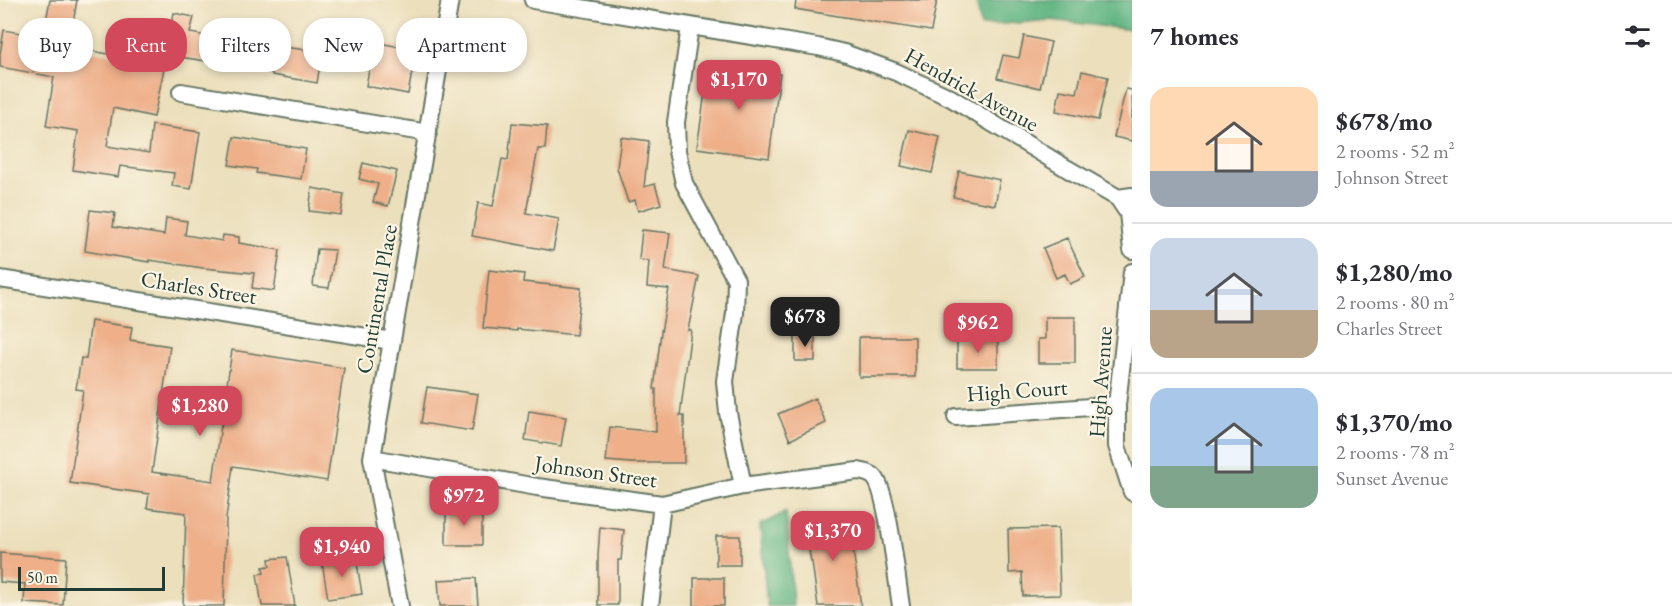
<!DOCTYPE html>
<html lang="en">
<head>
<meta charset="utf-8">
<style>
	:root { --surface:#fff; --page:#f2f2f3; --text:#2b2b33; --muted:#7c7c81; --line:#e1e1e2; --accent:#d1495b }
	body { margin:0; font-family:"EB Garamond",serif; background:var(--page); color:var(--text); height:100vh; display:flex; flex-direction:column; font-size:22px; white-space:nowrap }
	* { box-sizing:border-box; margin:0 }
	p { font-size:20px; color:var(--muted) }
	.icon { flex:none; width:33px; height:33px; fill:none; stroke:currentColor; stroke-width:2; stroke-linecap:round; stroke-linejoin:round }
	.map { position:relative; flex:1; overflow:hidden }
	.sheet { display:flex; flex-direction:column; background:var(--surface); width:540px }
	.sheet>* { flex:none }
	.top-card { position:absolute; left:18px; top:18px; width:570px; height:54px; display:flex; gap:12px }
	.scale { position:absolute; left:18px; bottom:15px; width:147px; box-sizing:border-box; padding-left:6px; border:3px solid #1f3d34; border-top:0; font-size:16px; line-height:21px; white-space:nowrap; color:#1f3d34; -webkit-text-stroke:4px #fcf5e5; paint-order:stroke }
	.price { position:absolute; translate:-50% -51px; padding:0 14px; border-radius:12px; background:var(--accent); color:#fff; font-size:20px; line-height:39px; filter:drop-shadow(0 2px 3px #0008) }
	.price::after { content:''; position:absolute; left:50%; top:36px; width:18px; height:14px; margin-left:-9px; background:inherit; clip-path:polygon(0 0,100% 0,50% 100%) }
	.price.active { background:#222; color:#fff }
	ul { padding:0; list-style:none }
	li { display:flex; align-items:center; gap:18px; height:150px; padding:0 18px }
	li+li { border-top:2px solid var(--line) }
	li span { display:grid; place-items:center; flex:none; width:168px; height:120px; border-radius:18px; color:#555 }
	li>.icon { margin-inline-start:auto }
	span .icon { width:72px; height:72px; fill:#fffc; stroke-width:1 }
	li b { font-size:26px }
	h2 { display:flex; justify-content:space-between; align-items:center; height:72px; padding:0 18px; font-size:26px }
	.chip { padding:0 21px; border-radius:24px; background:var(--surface); box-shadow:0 3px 9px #0003; font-size:21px; line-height:54px }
	.chip.active { background:var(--accent); color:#fff }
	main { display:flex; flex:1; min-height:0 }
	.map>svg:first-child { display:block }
</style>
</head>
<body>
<main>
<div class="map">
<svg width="1132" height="606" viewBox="0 0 1132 606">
	<rect width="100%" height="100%" fill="#fcf5e5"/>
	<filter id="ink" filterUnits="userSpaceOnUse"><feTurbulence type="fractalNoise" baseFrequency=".0167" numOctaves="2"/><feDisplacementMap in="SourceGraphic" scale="12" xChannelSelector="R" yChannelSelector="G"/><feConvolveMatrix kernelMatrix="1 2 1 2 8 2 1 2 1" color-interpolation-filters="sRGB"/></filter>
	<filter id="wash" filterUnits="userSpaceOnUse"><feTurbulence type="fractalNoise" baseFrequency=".008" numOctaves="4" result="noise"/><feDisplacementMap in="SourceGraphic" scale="24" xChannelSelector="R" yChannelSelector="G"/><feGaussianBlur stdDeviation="1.35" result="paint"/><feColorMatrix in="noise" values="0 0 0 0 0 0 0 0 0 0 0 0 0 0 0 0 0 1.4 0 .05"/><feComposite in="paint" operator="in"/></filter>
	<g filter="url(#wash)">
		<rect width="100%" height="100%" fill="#ebdfbc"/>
		<path fill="#64b684" stroke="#427a5c" stroke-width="1.5" d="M976,0H1132V30L1051,20L981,26Z
			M786,512L793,606H767L760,525Z"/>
		<g id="blocks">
			<path fill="#eeaf89" d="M50,0H77L69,47L142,60V58L165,64L154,117L113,108L107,146L149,153L152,125L200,132L191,189L172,186L174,173L120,166L118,177L73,170L78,131L46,126L54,77L0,67V54L4,30L43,37Z
				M796,0H937L931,31L795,9Z
				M174,13L194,17L190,33L224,39L226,22L245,25L241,50L275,55L276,46L322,52L317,83L272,75V73L219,65V63L166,55Z
				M1024,36L1051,42L1040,88L997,78L1003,55L1019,58Z
				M374,42L416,50L408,94L366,86Z
				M709,64L780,74L769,158L697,148Z
				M1082,71L1108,77L1098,120L1056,111L1060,90L1077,93Z
				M1126,89L1132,90V141L1114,137Z
				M512,123L547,126L545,149H538L526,213L559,219L553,251L472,236L478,203L493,206L502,159L508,160Z
				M909,130L940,137L932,173L901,166Z
				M234,137L306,149L301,179L256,173L257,169L229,165Z
				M621,137L649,141L644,187L655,184L661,204L638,211L635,200L628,202L617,168Z
				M363,163L397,171L388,206L373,202L378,184L359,179Z
				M959,171L1000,180L995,205L953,197Z
				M312,188L344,194L341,215L309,211Z
				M90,210L115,213L113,227L164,235L166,218L187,221L185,235L222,241L223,235L239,237V243L280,250L274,291L252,288L254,273L203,268L149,260V262L85,251Z
				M642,230L670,233L665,270L699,276L688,330H691L680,416H684V463H631L606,461L610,427L656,432V389H654L661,332L669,289L647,287L649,261L639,260Z
				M1067,238L1085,277L1070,284L1065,274L1056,278L1043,248Z
				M317,249L335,250L329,288L313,286Z
				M489,270L524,274L523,282L581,288L576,335L517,329V331L483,328Z
				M1045,317H1075V363H1038V339H1045Z
				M91,321L132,327L130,340L170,346L152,472L213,481L232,350L344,368L327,481L233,466L226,519L224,606H183L186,513L147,508L149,494L70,483L83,390L76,389L81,358L86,359Z
				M795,335H815V361H795Z
				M859,337H915V377H859Z
				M957,340H998V368H957Z
				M427,387L478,394L472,431L421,423Z
				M815,398L826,423L790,440L778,414Z
				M529,411L566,417L561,446L525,440Z
				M446,509H482V545H446Z
				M848,515L861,606H818L812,562H811L804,521Z
				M600,527L624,530L621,560H618V605H598V555Z
				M1058,528L1060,595L1023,596L1022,572L1009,573L1008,529Z
				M716,536H740V565H716Z
				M0,553L66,558L63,605L24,603L25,584L0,582Z
				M287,557L295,606H262L257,574L264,573L263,567L270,566L269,559Z
				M356,557L362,594L328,599L322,562Z
				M476,578L478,606H440L438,580Z
				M694,578H724V606H694Z"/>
		</g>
	</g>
	<g filter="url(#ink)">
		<use href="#blocks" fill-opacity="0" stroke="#667664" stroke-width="1.5"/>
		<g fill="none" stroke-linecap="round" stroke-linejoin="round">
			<g stroke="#667664" stroke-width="20">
				<path id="street" d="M533,0L818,47L844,53L896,72L951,98L1066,168L1118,198L1132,196
					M690,27L676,122L677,151L684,183L736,280L735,313L725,381L728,413L743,486
					M181,92L428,133
					M1118,198L1128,213L1132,250
					M1132,272L1117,405V446L1132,492
					M0,279L392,341
					M956,417L1117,405
					M372,458L537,487L662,504L743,486L858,471C864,472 871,473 875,478C888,493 897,582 901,606
					M400,606L372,458L450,0
					M650,606L662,504"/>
			</g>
			<use href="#street" stroke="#fff" stroke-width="16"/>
		</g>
	</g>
	<g text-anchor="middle" stroke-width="4.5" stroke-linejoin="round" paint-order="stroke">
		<g font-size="22" fill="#1f3d34" stroke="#fcf5e5">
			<text transform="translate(972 89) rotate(29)" y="8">Hendrick Avenue</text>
			<text transform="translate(199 287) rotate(9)" y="8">Charles Street</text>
			<text transform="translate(376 299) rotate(-80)" y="8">Continental Place</text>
			<text transform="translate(1100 382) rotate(-86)" y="8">High Avenue</text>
			<text transform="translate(1017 390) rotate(-4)" y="8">High Court</text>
			<text transform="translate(596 471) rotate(8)" y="8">Johnson Street</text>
		</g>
	</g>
</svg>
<div class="scale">50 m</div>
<b class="price" style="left:739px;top:111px">$1,170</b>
<b class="price active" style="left:805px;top:348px">$678</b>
<b class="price" style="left:978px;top:354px">$962</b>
<b class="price" style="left:200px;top:437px">$1,280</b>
<b class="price" style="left:464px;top:527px">$972</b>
<b class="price" style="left:833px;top:562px">$1,370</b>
<b class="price" style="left:342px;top:578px">$1,940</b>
<div class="top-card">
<a class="chip">Buy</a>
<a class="chip active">Rent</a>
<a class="chip">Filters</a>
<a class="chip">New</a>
<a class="chip">Apartment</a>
</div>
</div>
<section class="sheet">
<h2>7 homes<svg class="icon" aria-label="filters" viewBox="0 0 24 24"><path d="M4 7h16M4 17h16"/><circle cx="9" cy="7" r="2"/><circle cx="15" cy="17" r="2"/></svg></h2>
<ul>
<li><span style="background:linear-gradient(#ffd9b3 70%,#9aa5b1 0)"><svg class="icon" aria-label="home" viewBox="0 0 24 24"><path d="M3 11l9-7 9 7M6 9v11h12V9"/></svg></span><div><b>$678/mo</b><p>2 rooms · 52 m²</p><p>Johnson Street</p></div></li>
<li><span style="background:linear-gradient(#c9d6e8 60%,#b9a48a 0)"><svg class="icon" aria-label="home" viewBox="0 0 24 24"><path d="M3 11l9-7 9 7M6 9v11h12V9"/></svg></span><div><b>$1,280/mo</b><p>2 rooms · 80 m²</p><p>Charles Street</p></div></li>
<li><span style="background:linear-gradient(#a9c7e8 65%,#7fa58c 0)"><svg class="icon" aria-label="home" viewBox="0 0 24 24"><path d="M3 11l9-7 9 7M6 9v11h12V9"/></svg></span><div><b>$1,370/mo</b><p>2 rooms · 78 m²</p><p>Sunset Avenue</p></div></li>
</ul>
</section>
</main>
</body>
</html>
